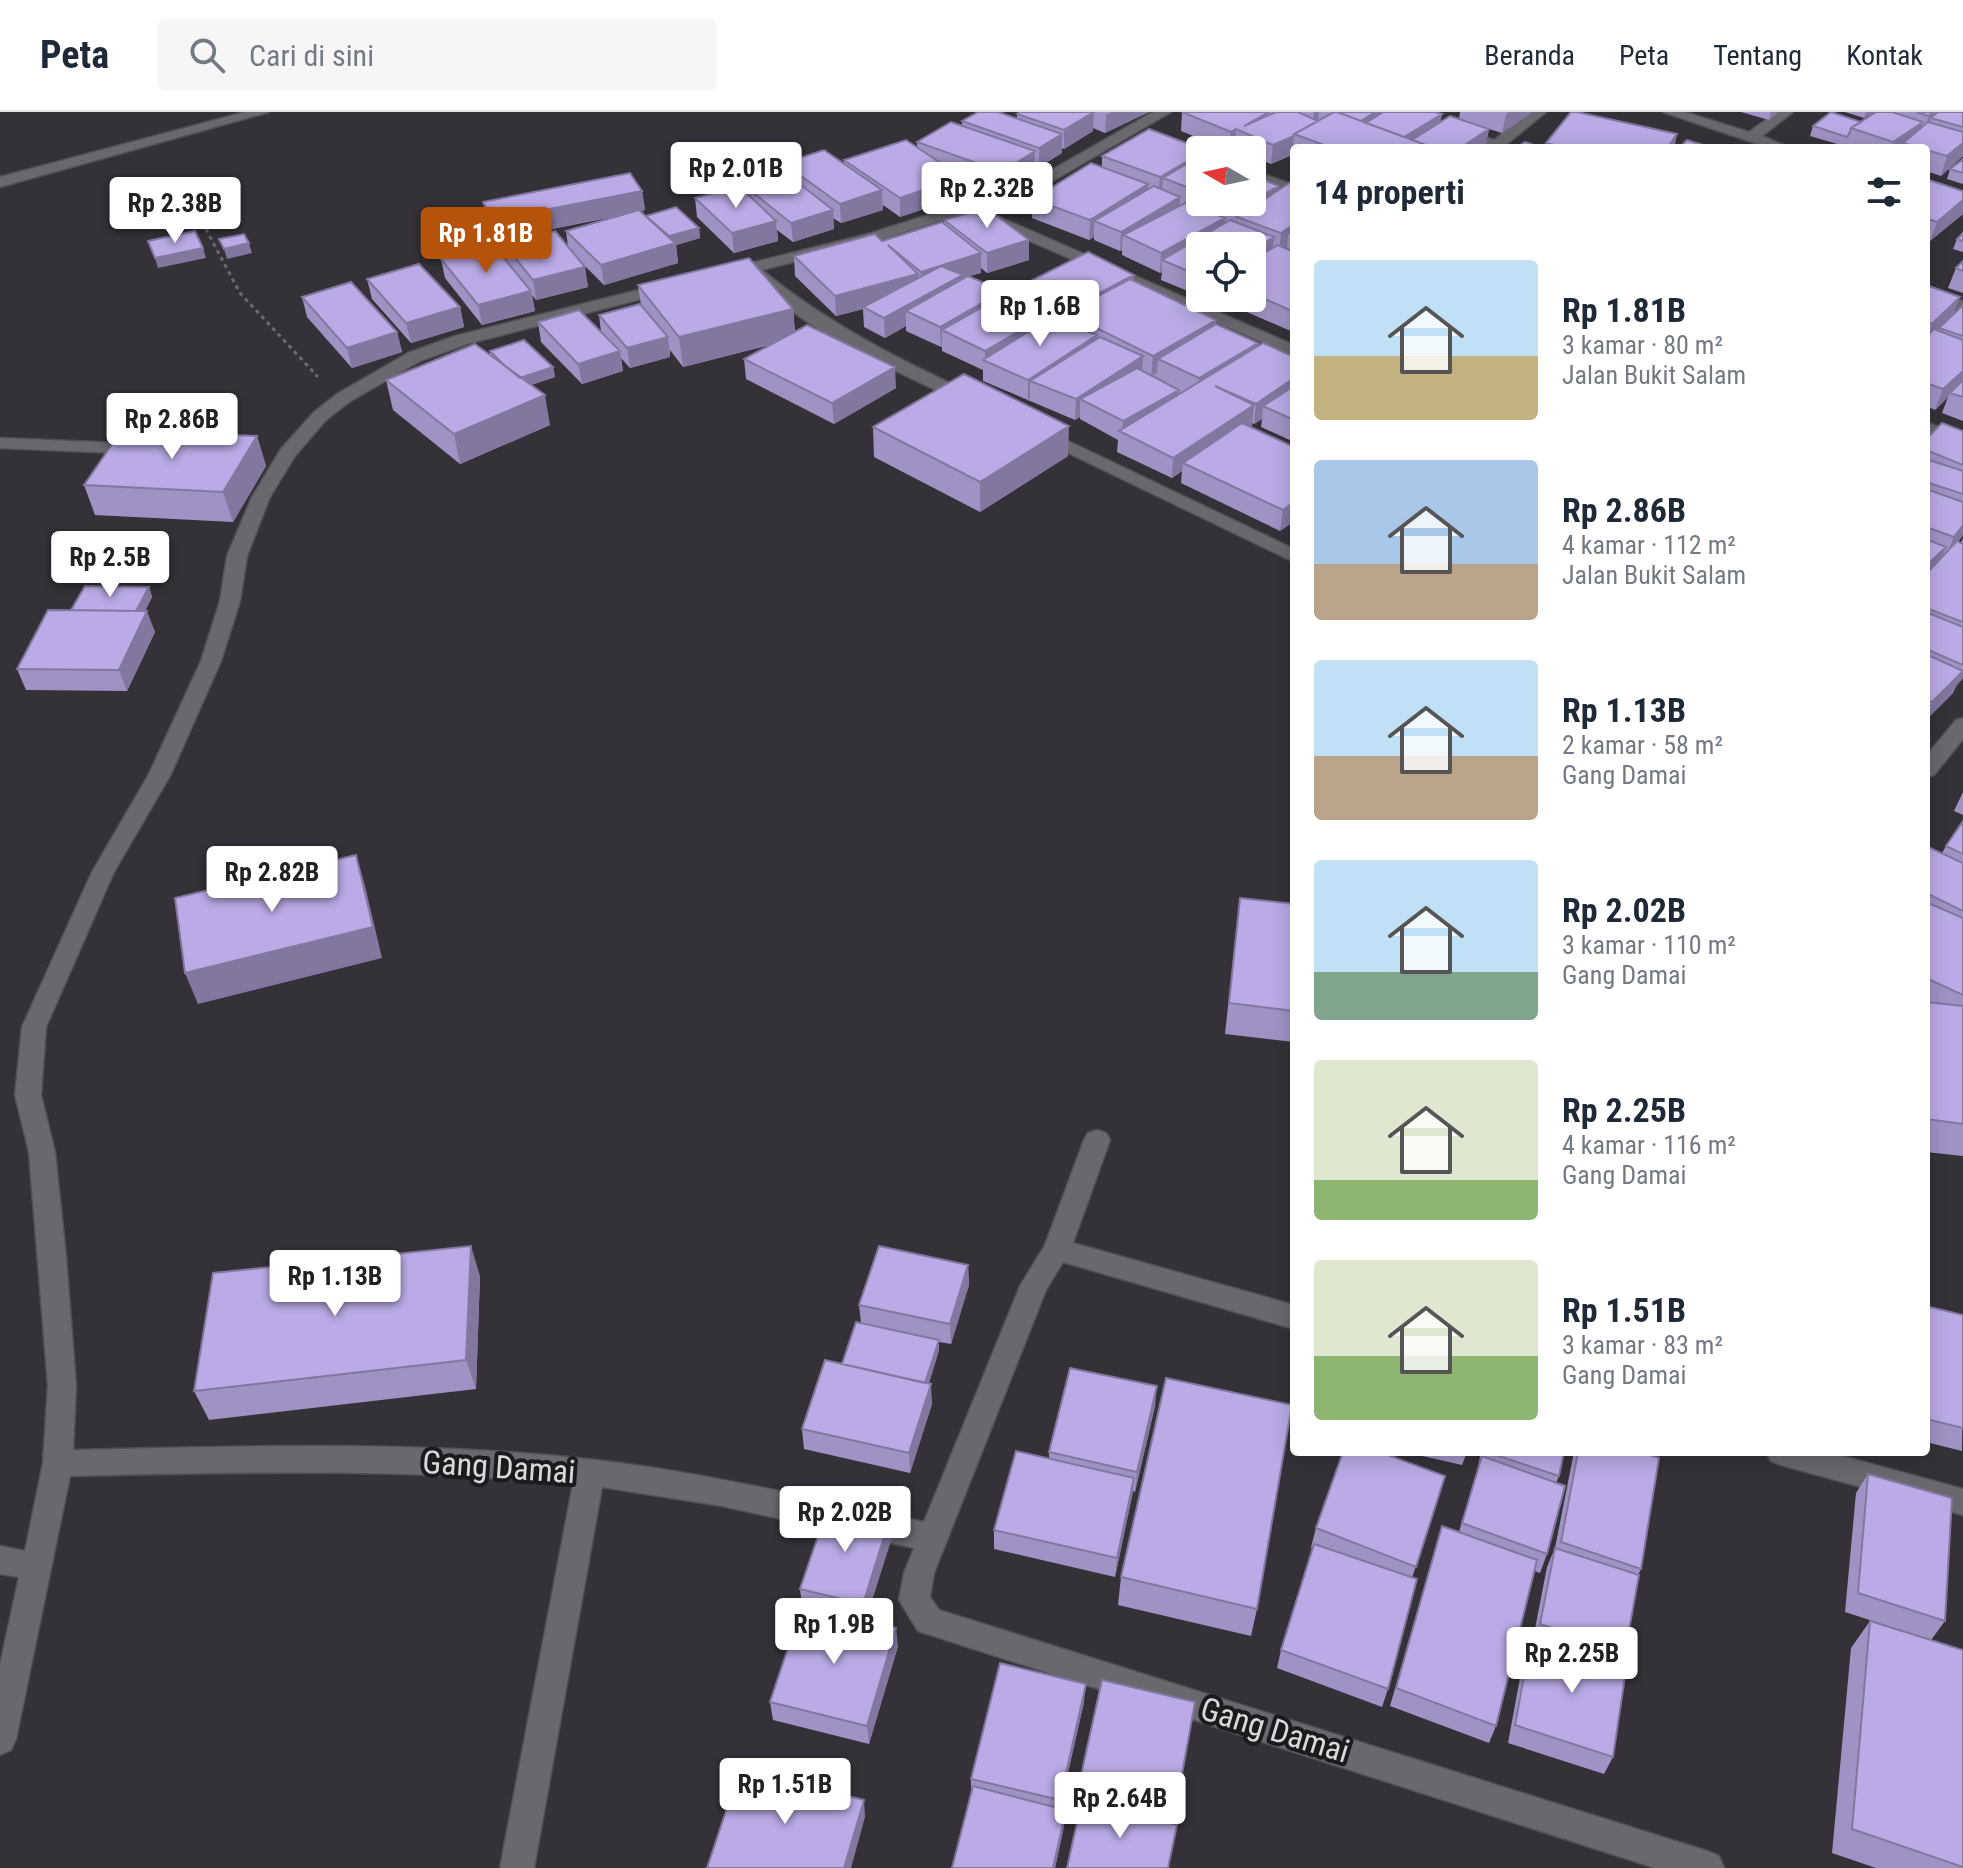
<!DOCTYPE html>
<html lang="id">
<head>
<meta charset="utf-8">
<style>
	:root { --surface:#fff; --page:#f6f6f7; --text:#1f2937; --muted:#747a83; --line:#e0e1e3; --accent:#b45309 }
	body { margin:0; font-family:"Roboto Condensed",sans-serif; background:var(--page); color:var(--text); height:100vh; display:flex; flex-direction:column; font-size:30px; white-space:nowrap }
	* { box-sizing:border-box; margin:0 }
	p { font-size:26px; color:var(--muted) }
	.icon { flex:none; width:44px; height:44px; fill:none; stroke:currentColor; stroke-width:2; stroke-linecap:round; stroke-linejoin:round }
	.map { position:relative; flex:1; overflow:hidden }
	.sheet { position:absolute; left:1290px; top:32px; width:640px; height:1312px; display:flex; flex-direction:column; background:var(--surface); border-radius:8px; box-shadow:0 4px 20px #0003 }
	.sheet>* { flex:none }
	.needle { width:52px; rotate:279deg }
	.controls { position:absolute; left:1186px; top:24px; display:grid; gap:16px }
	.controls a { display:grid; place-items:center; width:80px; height:80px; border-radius:8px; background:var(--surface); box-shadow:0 4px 20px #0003; font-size:40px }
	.price { position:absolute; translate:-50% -68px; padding:0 18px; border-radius:8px; background:#fff; color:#222; font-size:26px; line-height:52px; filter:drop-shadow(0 2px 4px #0008) }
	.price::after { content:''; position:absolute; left:50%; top:48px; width:24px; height:18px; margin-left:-12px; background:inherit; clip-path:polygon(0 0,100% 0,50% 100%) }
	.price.selected { background:var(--accent); color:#fff }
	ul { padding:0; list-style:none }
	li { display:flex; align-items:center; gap:24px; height:200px; padding:0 24px }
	li span { display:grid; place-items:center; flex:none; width:224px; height:160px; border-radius:8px; color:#555 }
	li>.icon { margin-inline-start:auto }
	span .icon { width:96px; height:96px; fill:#fffc; stroke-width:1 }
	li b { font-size:34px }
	h2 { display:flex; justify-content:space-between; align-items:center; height:96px; padding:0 24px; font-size:34px }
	header { display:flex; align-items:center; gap:48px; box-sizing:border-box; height:112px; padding:0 40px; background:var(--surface); border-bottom:2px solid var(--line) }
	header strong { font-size:38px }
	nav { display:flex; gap:44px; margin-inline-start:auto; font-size:28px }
	.search { width:560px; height:72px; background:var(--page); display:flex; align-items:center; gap:20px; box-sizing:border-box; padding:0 28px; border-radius:8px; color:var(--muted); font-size:30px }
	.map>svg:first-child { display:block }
</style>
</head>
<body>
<header>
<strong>Peta</strong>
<div class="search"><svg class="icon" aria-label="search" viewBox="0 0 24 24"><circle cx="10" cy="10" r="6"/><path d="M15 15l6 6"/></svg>Cari di sini</div>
<nav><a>Beranda</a><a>Peta</a><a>Tentang</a><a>Kontak</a></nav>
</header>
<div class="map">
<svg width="1963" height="1756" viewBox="0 0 1963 1756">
	<rect width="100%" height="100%" fill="#343238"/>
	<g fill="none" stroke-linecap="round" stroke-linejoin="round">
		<g stroke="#514f54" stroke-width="3">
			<path id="street" d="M245,0H269L0,75V65Z
				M1153,0H1171L1039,77L880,128L762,158C828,212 901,249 978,284L981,288L978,292H966C903,263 792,213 748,161L725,167L717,162L719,159L868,122L1029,71Z
				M1391,0H1412L1494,28L1530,0H1546L1507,32L1511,36H1489Z
				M1663,0H1685L1749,20L1777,0H1793L1762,24L1791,36H1769Z
				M1252,58L1294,73V83L1252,68Z
				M983,98L1294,233V244L977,106L975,103Z
				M670,170L678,175L676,178L467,232L420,249L349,290L326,308L295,344L270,385L247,444L240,489L221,549L171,662L114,760L46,915L41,983L55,1040L66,1145L76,1274L73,1338C247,1334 423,1328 596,1348C707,1361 815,1387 924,1410L1020,1174L1045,1133L1084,1028L1088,1021L1097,1018L1106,1021L1110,1028L1073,1131L1294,1193V1217L1063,1150L1046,1178L934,1461L930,1485L939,1498L1707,1739L1719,1744L1724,1756H1655L918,1519L899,1488L904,1461L914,1436L722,1394L602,1375L534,1756H500L573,1372C406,1356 238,1360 70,1364L16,1627L11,1638L0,1643V1553L19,1465L0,1462V1434L25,1439L43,1351L48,1274L29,1040L15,983L22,915L92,760L149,662L201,549L220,489L227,444L252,385L281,337L314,300L337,282L408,241L455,224Z
				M1926,177L1963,189V199L1926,187Z
				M1926,310L1963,324V335L1926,321Z
				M1041,316L1294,437V450L1035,325L1032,321Z
				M0,326L141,332L150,337L141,342L0,336Z
				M1963,606V627L1934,663L1926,665V644L1956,608Z
				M1766,1340H1828L1963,1377V1403L1781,1353L1771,1349Z"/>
		</g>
		<path stroke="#6c6a70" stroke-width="3" stroke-dasharray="4 4" stroke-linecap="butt" d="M202,110L240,181L318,265"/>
		<use href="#street" fill="#6a686f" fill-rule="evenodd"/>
	</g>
	<path fill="#a192c5" d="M1020,0H1149L1105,21L1093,16V19L1064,37L1062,36V41L1039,55L1034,54V59L1001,79L961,65L962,84L900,105L883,93V98L841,111L833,106L834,117L793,130L777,118L778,129L734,141L697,105L695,86L746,81L745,74L783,63V51L844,52V48L917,36V30L962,14V9L1017,6V2Z
		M1182,0H1434L1442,2L1440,10L1459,7L1460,0H1532L1502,21L1489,17L1485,36H1294V51L1291,49L1292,43L1271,52L1252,44V38H1240L1235,36L1228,38L1181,19Z
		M1741,0H1778L1769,8Z
		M1845,0H1874L1864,6Z
		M1876,0H1963V44L1941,64L1926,59V36H1848L1845,35L1846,32L1844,34L1810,24L1813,14L1861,10Z
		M1677,22L1675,32L1672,36H1545L1546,31Z
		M1200,38V90H1252L1279,74V78L1294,68V220H1293L1217,187L1252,186V134H1200V184L1161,168L1162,160L1160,161L1122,143V138L1120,139L1094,128V125L1089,128L1032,106L1033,87L1102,55V44Z
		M1963,47V72L1947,67L1950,57Z
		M1926,67L1963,79V102L1930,129L1926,128Z
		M642,79L645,98L641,99L646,104L699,116L700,126L676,133L678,151L604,173L584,153L588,175L536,188L532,183L535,199L482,213L445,166L441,147L507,150L504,132L568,135L566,119L623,103L497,128L486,109L483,90Z
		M944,108L1029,128V148L987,161L981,156V161L969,164L1003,184L1011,185V179L1134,163V169L1216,208V212L1258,234L1294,245V330L1261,315L1262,307L1254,312L1252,311L1250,315L1294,335V420L1290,418V412L1280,419L1181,371L1182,359L1172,366L1117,340L1118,328L1080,307V305L1075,308L983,269V258L942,239V235H941L906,219V214L885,226L864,215L863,197L836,204L795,164L794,144L882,129L944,112Z
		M1963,121V140L1953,137L1957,127Z
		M1963,149V181L1948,176L1956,156Z
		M367,167L460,195L464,215L411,231L372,187Z
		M638,173L793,197L795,219L896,276L834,312L746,267L744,247L770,233L683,255L670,238V245L630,256L621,246L623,259L582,272L541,230L538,210L601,220L599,203L641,193Z
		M1926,173L1954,201L1963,193V309L1942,301L1948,285L1935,298L1926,294Z
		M302,185L397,220L402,240L352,256L307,205Z
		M490,239L553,255L555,265L531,273L550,313L460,352L393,298L386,268L490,244Z
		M873,315L1068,344L980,400L874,345Z
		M1963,319V423L1958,430L1961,431L1963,426V566L1956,574L1953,581L1926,608V327Z
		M257,324L266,354L233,410L95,403L84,373Z
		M149,475L152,485L145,499L155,520L127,579L26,578L17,557L71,498Z
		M1963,680V703L1954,699Z
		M1963,709V1044L1926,1040V734L1942,741L1946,734Z
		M1240,786L1294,792V930L1225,922Z
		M968,1153L969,1173L951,1232L939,1230V1238L929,1271L932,1292L910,1361L804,1337L802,1317L842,1252L861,1211L859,1193Z
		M480,1164L476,1277L209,1308L194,1279Z
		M1926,1194L1963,1203L1962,1339L1926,1330Z
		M1155,1294L1135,1380L1133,1379L1115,1465L994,1437V1418L1049,1347V1340Z
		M1405,1340H1467L1462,1353Z
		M1481,1340H1564L1559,1364L1556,1371L1547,1442L1540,1461L1535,1459L1496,1614L1489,1631L1390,1594L1442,1414L1459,1420L1477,1359Z
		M1574,1340H1640L1641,1457L1638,1463L1625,1540L1621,1549L1613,1645L1604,1662L1508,1631L1525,1539L1532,1521L1534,1522L1547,1455L1555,1436Z
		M1868,1362L1945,1509L1931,1528L1845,1500L1856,1381Z
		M1445,1364L1412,1466L1388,1577L1382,1595L1277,1556L1281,1538L1312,1436L1311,1435L1316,1416Z
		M890,1406L892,1425L865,1509L898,1534L869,1632L773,1608L770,1590L802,1494L800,1477Z
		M1121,1465L1257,1497L1251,1524L1118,1493Z
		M1870,1509L1963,1538V1756H1876L1832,1741L1851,1536Z
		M1084,1590L1060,1696L1066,1698L1064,1714L1055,1756H952L971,1683V1667Z
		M1195,1590L1174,1712L1077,1694L1078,1677Z"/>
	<path fill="#8377a0" d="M1094,0L1093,19L1064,37V18Z
		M1111,0H1149L1105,21L1106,3Z
		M1314,0H1319L1317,13L1312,15Z
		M1375,0H1393L1372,19L1357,11Z
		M1509,0H1532L1502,21L1506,2Z
		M1771,0H1778L1769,8Z
		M1866,0H1874L1864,6Z
		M1932,0H1946L1931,6L1927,18L1922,22L1929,4Z
		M1442,2L1438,21L1418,34L1399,28Z
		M1923,10L1916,29L1903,31L1901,36H1891L1893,30Z
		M1236,17L1235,36L1229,38L1231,20Z
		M1489,17L1485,36H1460Z
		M1062,22V41L1039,55V36Z
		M1677,22L1675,32L1672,36H1667Z
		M1294,24L1292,43L1271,52L1273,33Z
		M1963,31V44L1941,64L1947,44Z
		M1035,39L1034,59L1001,79L1002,60Z
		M1200,42V60L1163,66L1162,82L1158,84L1160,65Z
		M962,65V84L900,105V86Z
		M1148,72L1147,91L1094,109V125L1089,128L1090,108Z
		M1279,74L1277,93L1237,105L1236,117L1237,97Z
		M882,78L883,98L841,111L840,92Z
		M642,79L645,98L497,128L493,108Z
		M1180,85L1179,104L1123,123L1122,138L1120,139L1121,120Z
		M1963,88V102L1930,129L1937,110Z
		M833,98L834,117L793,130L791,111Z
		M1225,106L1224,126L1162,148V160L1160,161L1161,141Z
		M776,109L778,129L734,141L732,121Z
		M1294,112V125L1288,122L1287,136L1279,141L1281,121Z
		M699,116L700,126L676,133L678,151L604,173L601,153L669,124Z
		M1274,125L1272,145L1252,157V139Z
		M1029,128V148L987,161V141Z
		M249,131L252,141L227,147L224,137Z
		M203,136L206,146L158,156L155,146Z
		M981,141V161L963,166V183L906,199V214L885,226L884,206L922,179L921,160Z
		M585,155L588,175L536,188L533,168Z
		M918,162V182L863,195V197L836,204L835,184Z
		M1134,163L1133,183L1066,201V218L1057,223V203Z
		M531,179L535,199L482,213L478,193Z
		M1003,179V199L942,218V235H941L940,215Z
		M1960,185L1953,205L1939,216L1937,220L1926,229L1932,212Z
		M460,195L464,215L411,231L406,211Z
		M793,197L795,226L683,255L679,225Z
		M1049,202V222L985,249V239Z
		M1216,208L1215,228L1158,247L1157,261L1151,264L1153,244Z
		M397,220L402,240L352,256L347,236Z
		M1097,223L1096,244L1030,269V287L1028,289V268Z
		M668,225L670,245L630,256L627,236Z
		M1258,231L1256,251L1198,287L1199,266Z
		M620,239L623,259L582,272L578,252Z
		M1143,244L1142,264L1080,287V305L1075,308L1076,287Z
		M553,255L555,265L519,277L517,267Z
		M895,255L896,276L834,312L832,291Z
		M1963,259V272L1950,281L1948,285L1935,298L1943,277Z
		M1294,266V285L1263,294L1262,307L1254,312L1256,292Z
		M1179,278L1177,298L1122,321L1123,309Z
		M545,283L550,313L460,352L454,322Z
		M1254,293L1252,314L1190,354L1183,351L1182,359L1172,366L1173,346Z
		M1069,314L1068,344L980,400V370Z
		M257,324L266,354L233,410L223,380Z
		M1294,390V408L1291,407L1290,412L1280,419L1283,398Z
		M1963,413V423L1945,446L1954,425Z
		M1946,435L1937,456L1926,467V454Z
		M149,475L152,485L136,517L132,506Z
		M147,499L155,520L127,579L119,558Z
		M1963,558V566L1956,574L1953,581L1926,608V604L1932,590Z
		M356,743L365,774L382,846L198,892L185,861Z
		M471,1134L480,1164L476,1277L466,1248Z
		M968,1153L969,1173L951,1232L950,1212Z
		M939,1228V1238L925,1284V1273Z
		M931,1272L932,1292L910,1361L909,1341Z
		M1157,1274L1155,1294L1135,1380L1137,1360Z
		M1134,1366L1132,1385L1115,1465L1117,1446Z
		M890,1406L892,1425L865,1511L863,1492Z
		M896,1516L898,1534L869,1632L867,1614Z
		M1086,1572L1084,1590L1058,1705L1060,1688Z
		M864,1688L865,1705L851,1756H844Z
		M1066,1698L1064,1714L1055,1756H1053Z"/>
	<path fill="#bbaae5" stroke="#8377a0" stroke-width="2" d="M978,0H998L1062,22L1039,36L962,9Z
		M1020,0H1094L1064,18L1017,2Z
		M1182,0H1269L1244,14L1276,0H1298L1318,9L1294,22V24L1273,33L1236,17L1231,20Z
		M1334,0H1337L1434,36H1332L1294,22Z
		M1337,0H1375L1361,9Z
		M1383,0H1434L1442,2L1404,25L1366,11Z
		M1571,0H1577L1677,22L1667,36H1567L1546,31Z
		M1831,0L1861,10L1851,16L1849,22L1847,25L1813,14Z
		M1876,0H1892L1923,10L1893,30L1851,16Z
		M1916,0H1932L1929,4Z
		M1938,0H1963V15L1931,6Z
		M1450,4L1489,17L1460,36H1434L1412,28Z
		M951,10L1035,39L1002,60L917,30Z
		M1928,10L1963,20V31L1947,44L1926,38V36H1920L1903,31Z
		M1149,17L1205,38H1200V42L1160,65L1102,44Z
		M906,28L962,65L900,86L844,48Z
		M1687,28L1703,33L1700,36H1679Z
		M1525,30L1542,36H1516Z
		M824,38L882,78L840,92L783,51Z
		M1200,44V80L1163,66Z
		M1963,47V61L1950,57Z
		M1091,51L1148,72L1090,108L1033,87Z
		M630,61L642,79L493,108L483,90Z
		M787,62L833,98L791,111L745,74Z
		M1252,63L1279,74L1252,89Z
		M1926,67L1963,79V88L1937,110L1926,106Z
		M1294,68V112L1281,121L1237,105Z
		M739,74L776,109L732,121L695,86Z
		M1154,74L1180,85L1121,120L1094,109Z
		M1187,90L1225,106L1161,141L1123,123Z
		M1219,90H1250L1237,97Z
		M676,95L699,116L669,124L646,104Z
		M986,96L1029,128L987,141L944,108Z
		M639,98L675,131L601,153L566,119Z
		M1230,108L1274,125L1252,139V134H1200V164L1162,148Z
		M942,110L981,141L921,160L888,133L918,162L835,184L794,144L875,122L882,129Z
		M195,119L203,136L155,146L148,129Z
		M555,119L585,155L533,168L504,132Z
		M1963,121V129L1957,127Z
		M244,122L249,131L224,137L219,127Z
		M493,133L531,179L478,193L441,147Z
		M1278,133L1294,140V200L1252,181V148Z
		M1088,140L1134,163L1057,203L1011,179Z
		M749,146L793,197L679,225L638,173Z
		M1963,149V159L1956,156Z
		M419,152L460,195L406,211L367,167Z
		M941,154L963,163L884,206L863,195Z
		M968,164L1003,179L940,215L906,199Z
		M1130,167L1216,208L1153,244L1066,201Z
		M351,170L397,220L347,236L302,185Z
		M1926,173L1960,185L1932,212L1926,209Z
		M1006,182L1049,202L985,239L942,218Z
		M640,192L668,225L627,236L599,203Z
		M1963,193V224L1939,216Z
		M579,198L620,239L578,252L538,210Z
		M1052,205L1097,223L1028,268L983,248Z
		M1216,212L1258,231L1199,266L1158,247Z
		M807,213L895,255L832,291L744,247Z
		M1934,217L1963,228V259L1943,277L1926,271V225Z
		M1100,225L1143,244L1076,287L1030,269Z
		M524,228L553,255L520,266L505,254L490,239Z
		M1263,231L1294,245V266L1256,292L1215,274L1254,293L1173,346L1119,319Z
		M475,232L545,283L454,322L386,268Z
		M1137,256L1179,278L1123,309L1080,287Z
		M964,262L1069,314L980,370L873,315Z
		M1963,268V285L1950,281Z
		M1294,274V308L1263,294Z
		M1242,311L1294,335V390L1283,398L1183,351Z
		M1942,311L1963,319V353L1926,338V327Z
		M122,318L257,324L223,380L84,373Z
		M1926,347L1963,359V382L1926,370Z
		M1926,377L1963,390V413L1954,425L1926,415Z
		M1926,427L1946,435L1926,454Z
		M1957,429L1963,432V510L1926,496V462Z
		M85,474L149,475L136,499L71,498Z
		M48,498L147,499L119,558L17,557Z
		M1926,500L1963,515V553L1926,537Z
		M1926,542L1963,559L1932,590L1926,587Z
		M1963,709V742L1946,734Z
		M1926,734L1963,751V799L1926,781Z
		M356,743L373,815L185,861L175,786Z
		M1240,786L1294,792V899L1229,891Z
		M1926,790L1963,806V883L1926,866Z
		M1926,890L1963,894V1012L1926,1007Z
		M471,1134L466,1248L194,1279L213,1161Z
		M879,1134L968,1153L950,1212L859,1193Z
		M1926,1194L1963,1203V1316L1926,1307Z
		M856,1210L939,1228L925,1271L842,1252Z
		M825,1248L931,1272L909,1341L802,1317Z
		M1070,1256L1157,1274L1137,1360L1049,1340Z
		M1166,1266L1292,1293L1257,1497L1121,1465Z
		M1016,1339L1134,1366L1117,1446L994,1418Z
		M1343,1340H1380L1445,1364L1416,1455L1316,1416Z
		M1487,1340H1564L1559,1364Z
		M1578,1340H1640L1659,1346L1641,1457L1561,1430Z
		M1482,1344L1565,1374L1547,1442L1462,1411Z
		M1868,1362L1952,1386L1945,1509L1858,1481Z
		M829,1392L890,1406L863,1492L800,1477Z
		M1442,1414L1537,1448L1496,1614L1396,1576Z
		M1314,1432L1417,1467L1388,1577L1281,1538Z
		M1555,1436L1639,1463L1625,1540L1540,1512Z
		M802,1494L896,1516L867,1614L770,1590Z
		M1870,1509L1963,1538V1755L1852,1717Z
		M1532,1521L1627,1551L1613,1645L1515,1613Z
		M1000,1551L1086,1572L1060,1688L971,1667Z
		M1102,1568L1195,1590L1175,1701L1078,1677Z
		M740,1657L864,1688L844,1756H707Z
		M973,1674L1066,1698L1053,1756H952Z
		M1082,1688L1177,1713L1168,1756H1067Z"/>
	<g text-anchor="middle" stroke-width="8" stroke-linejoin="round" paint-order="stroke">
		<g font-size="32" fill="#d9d8dc" stroke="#1b1b1d">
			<text transform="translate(499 1355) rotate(4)" y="11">Gang Damai</text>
			<text transform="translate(1275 1618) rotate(17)" y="11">Gang Damai</text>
		</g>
	</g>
</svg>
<div class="controls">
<a><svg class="needle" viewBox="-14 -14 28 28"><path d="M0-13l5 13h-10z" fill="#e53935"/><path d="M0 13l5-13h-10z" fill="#747a83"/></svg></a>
<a><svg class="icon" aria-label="locate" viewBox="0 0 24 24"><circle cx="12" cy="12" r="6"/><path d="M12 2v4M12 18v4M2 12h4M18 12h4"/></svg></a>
</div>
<b class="price" style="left:736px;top:98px">Rp 2.01B</b>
<b class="price" style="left:987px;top:118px">Rp 2.32B</b>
<b class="price" style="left:175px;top:133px">Rp 2.38B</b>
<b class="price selected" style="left:486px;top:163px">Rp 1.81B</b>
<b class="price" style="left:1040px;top:236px">Rp 1.6B</b>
<b class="price" style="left:172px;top:349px">Rp 2.86B</b>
<b class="price" style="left:110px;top:487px">Rp 2.5B</b>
<b class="price" style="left:272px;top:802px">Rp 2.82B</b>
<b class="price" style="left:335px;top:1206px">Rp 1.13B</b>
<b class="price" style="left:845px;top:1442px">Rp 2.02B</b>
<b class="price" style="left:834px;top:1554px">Rp 1.9B</b>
<b class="price" style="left:1572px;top:1583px">Rp 2.25B</b>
<b class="price" style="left:785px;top:1714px">Rp 1.51B</b>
<b class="price" style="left:1120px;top:1728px">Rp 2.64B</b>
<section class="sheet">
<h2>14 properti<svg class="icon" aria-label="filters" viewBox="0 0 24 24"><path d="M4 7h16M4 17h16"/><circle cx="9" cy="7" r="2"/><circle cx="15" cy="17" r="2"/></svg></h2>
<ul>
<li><span style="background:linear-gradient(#bfe0f5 60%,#c2b280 0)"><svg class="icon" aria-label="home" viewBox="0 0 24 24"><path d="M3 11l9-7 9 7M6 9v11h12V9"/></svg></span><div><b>Rp 1.81B</b><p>3 kamar · 80 m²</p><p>Jalan Bukit Salam</p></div></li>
<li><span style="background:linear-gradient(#a9c7e8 65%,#b9a48a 0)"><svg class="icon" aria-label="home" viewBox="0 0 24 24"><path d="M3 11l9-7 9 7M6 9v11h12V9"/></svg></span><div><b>Rp 2.86B</b><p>4 kamar · 112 m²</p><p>Jalan Bukit Salam</p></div></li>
<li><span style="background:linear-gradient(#bfe0f5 60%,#b9a48a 0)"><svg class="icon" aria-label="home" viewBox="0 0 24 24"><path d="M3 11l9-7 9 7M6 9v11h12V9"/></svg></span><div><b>Rp 1.13B</b><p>2 kamar · 58 m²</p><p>Gang Damai</p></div></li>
<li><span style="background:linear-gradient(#bfe0f5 70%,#7fa58c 0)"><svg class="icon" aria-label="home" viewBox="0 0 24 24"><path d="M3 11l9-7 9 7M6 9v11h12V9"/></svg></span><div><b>Rp 2.02B</b><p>3 kamar · 110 m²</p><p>Gang Damai</p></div></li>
<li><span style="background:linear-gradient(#dfe7d0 75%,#8fb573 0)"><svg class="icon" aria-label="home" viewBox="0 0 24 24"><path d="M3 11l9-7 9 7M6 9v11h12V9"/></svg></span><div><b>Rp 2.25B</b><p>4 kamar · 116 m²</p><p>Gang Damai</p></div></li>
<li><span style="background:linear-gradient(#dfe7d0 60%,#8fb573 0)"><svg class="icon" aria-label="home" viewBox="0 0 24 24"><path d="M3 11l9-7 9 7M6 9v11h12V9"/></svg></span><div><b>Rp 1.51B</b><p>3 kamar · 83 m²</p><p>Gang Damai</p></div></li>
</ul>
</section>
</div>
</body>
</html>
